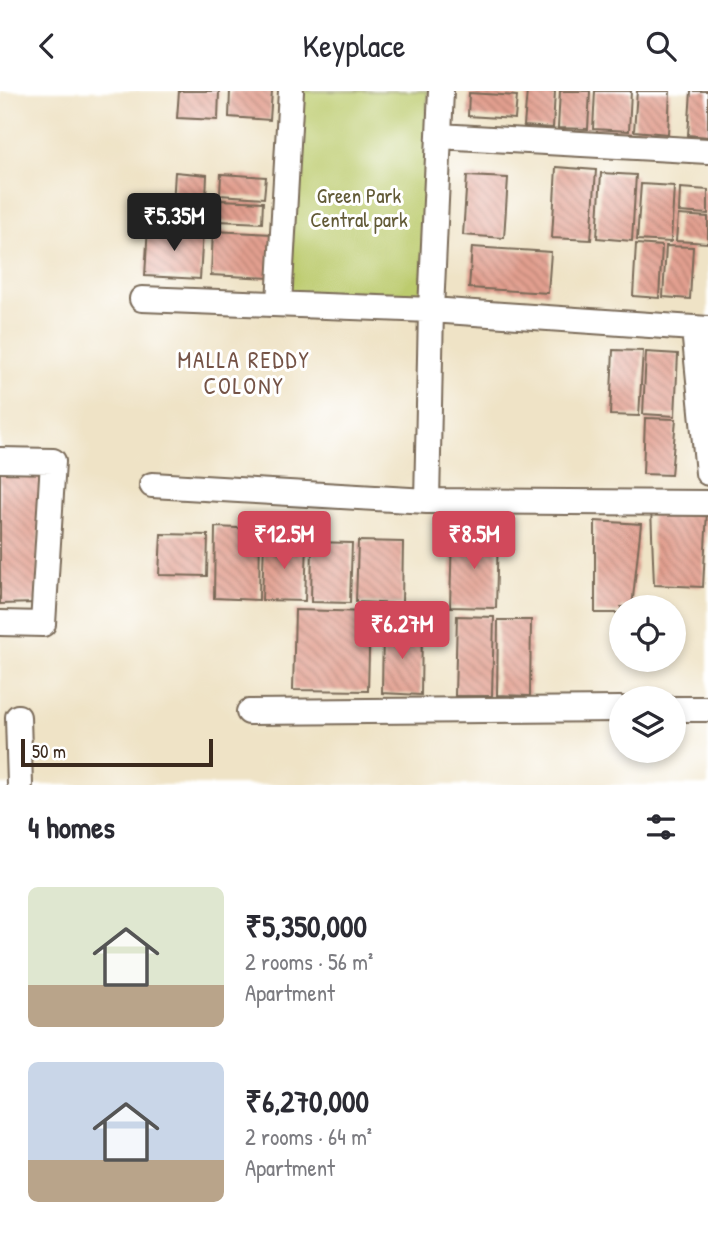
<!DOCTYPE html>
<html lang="en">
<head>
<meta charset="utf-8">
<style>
	:root { --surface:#fff; --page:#f7f7f7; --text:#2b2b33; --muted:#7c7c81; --accent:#d1495b }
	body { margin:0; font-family:"Patrick Hand",sans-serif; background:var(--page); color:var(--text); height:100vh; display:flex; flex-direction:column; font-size:26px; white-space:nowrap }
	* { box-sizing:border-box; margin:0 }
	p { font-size:23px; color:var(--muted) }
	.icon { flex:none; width:38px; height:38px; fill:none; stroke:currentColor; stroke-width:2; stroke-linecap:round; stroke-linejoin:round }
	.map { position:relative; height:694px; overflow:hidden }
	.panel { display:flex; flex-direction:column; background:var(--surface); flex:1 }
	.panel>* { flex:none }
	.tools { position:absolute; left:609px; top:504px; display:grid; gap:14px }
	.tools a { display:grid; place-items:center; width:77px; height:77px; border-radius:50%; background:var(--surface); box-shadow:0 4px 10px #0003; font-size:35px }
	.scale { position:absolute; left:21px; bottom:18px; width:192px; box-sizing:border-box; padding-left:7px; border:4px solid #3b2a1e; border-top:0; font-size:19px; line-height:24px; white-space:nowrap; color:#3b2a1e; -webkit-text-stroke:5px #fff; paint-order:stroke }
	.price { position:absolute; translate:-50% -60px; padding:0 16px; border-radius:7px; background:var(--accent); color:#fff; font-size:23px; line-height:46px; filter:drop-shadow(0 2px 4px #0008) }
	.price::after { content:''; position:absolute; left:50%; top:42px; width:21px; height:16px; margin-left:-10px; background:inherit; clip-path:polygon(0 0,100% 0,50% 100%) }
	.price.on { background:#222; color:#fff }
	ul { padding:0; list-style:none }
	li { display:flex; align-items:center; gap:21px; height:175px; padding:0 28px }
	li span { display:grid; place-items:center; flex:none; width:196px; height:140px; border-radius:10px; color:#555 }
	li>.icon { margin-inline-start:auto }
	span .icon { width:84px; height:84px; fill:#fffc; stroke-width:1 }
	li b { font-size:30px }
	h2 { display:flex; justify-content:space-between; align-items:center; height:84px; padding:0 28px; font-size:30px }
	header { display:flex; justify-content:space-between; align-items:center; height:91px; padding:0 28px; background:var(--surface); font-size:32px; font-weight:600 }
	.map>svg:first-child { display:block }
</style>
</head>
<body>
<header><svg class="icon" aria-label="back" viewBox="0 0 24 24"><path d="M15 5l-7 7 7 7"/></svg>Keyplace<svg class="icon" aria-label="search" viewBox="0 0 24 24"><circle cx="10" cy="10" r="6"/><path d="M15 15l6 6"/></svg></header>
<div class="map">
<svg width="708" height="694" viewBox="0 0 708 694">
	<defs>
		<pattern id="building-back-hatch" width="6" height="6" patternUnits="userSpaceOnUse" patternTransform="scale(1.75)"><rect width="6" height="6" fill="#e29f8f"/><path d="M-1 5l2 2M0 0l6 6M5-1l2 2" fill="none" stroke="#b88274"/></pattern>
	</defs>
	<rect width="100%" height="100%" fill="#fff"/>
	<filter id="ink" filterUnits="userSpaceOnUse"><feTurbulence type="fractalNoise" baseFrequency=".0143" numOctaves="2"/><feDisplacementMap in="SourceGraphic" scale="14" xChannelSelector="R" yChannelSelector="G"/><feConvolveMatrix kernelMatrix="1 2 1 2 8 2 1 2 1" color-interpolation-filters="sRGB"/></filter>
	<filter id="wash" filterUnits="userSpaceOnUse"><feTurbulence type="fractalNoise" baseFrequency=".00686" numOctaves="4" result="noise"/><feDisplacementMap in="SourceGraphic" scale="28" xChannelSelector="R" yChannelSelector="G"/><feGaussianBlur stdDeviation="1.57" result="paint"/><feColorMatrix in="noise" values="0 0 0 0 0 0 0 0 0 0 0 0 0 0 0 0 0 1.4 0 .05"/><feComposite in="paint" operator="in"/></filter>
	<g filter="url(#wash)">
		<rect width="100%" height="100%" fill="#efe3c6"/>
		<path fill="#bccb6d" stroke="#7c7a46" stroke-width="2" d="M300,0H428L422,209L288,203Z"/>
		<g id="blocks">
			<path fill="url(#building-back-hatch)" d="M179,0H219L218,29L177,27Z
				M230,0H272L270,29L229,26Z
				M527,0H555L553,37L524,35Z
				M560,0H590L588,38L558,37Z
				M595,0H631L629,40L593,38Z
				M637,0H670L668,43L634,40Z
				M691,0H708V46L688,44Z
				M469,2L517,5L515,28L468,25Z
				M556,76L596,79L591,149L552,147Z
				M175,81L207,84L205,132L172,130Z
				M601,82L636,84L632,150L597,147Z
				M221,83L266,86L264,107L220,104Z
				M467,85L508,87L504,147L463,144Z
				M641,93L674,95L671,151L637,149Z
				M680,97L708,99V123L679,121Z
				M221,109L263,111L262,132L219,130Z
				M678,124L708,126V152L676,150Z
				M148,135L203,138L200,188L145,185Z
				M213,140L273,143L270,187L211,184Z
				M636,153L662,155L659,207L633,205Z
				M666,155L693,156L690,208L663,206Z
				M472,156L551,161L548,202L469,197Z
				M613,259L643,260L639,325L610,324Z
				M646,261L678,263L675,325L643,323Z
				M645,327L676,328L671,384L643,383Z
				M0,378L41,380L37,512L0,513Z
				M651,418L707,420L703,496L654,494Z
				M595,430L641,433L632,516H621V522H595Z
				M215,436L260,438L259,509L214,507Z
				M452,442L498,443L496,517L450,516Z
				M161,443L208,444L207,485L159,484Z
				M264,449L307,450L305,510L262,509Z
				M358,450L403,451L402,513L356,511Z
				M312,451L352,452L350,512L311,511Z
				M295,519L370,521L368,600L293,599Z
				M457,525L494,526L492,605H455Z
				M498,529H531L530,605L497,604Z
				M383,536L422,537L421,604L382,602Z"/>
		</g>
	</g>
	<g filter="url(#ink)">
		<use href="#blocks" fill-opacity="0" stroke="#7a6b59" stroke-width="2"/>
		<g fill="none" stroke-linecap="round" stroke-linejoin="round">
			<g stroke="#7a6b59" stroke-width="28">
				<path id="minor" d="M439,45L708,60
					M142,208L431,219L708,238
					M279,212L291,0
					M694,238L708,382
					M0,369L53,370L43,533L0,532
					M152,394L427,410L708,412
					M427,410L431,219L441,0
					M674,618H708
					M249,621L621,618
					M18,626L20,694"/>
			</g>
			<use href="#minor" stroke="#fff" stroke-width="24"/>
		</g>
	</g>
	<g text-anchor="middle" stroke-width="6" stroke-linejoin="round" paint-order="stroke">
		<g font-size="21" fill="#625a36" stroke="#fff">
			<text x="359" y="112">Green Park<tspan x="359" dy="24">Central park</tspan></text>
		</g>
		<g font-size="23" letter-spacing="2" fill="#755346" stroke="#fff">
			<text x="244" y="277">MALLA REDDY<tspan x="244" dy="26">COLONY</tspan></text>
		</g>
	</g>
</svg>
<div class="tools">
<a><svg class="icon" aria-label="locate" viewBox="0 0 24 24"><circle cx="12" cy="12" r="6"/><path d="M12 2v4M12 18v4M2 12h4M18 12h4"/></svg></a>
<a><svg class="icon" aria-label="layers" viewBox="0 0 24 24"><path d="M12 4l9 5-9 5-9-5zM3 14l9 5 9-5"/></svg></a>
</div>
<div class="scale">50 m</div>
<b class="price on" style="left:174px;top:162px">₹5.35M</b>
<b class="price" style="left:284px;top:480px">₹12.5M</b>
<b class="price" style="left:474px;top:480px">₹8.5M</b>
<b class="price" style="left:402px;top:570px">₹6.27M</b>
</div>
<section class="panel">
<h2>4 homes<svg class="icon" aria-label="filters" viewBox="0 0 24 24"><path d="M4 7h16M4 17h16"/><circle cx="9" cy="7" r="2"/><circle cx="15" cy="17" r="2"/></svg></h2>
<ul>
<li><span style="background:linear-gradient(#dfe7d0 70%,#b9a48a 0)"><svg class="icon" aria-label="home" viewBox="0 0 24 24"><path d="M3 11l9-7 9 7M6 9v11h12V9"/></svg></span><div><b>₹5,350,000</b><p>2 rooms · 56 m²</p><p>Apartment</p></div></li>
<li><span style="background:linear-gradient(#c9d6e8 70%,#b9a48a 0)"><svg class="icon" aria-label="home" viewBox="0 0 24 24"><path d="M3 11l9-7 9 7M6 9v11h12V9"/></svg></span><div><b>₹6,270,000</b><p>2 rooms · 64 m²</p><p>Apartment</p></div></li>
</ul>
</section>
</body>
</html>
